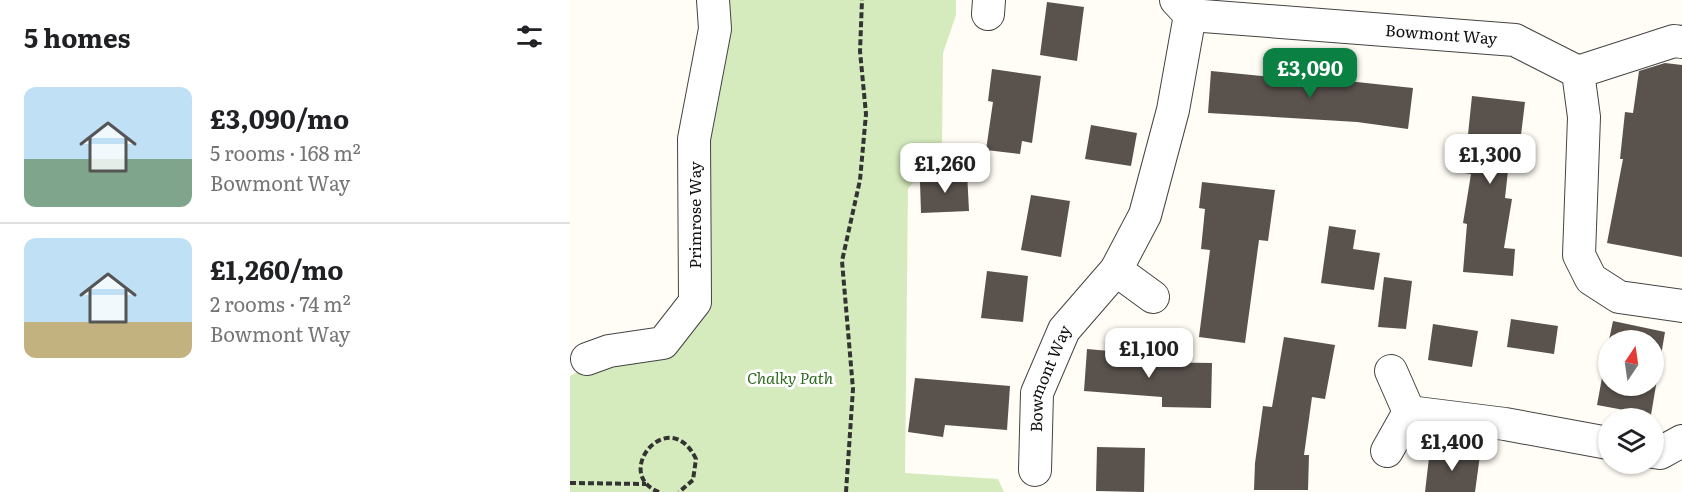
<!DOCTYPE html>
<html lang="en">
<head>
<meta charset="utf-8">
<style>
	:root { --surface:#fff; --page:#f6f6f6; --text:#202124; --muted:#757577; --line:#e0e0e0; --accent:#0b8043 }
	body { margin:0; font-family:Literata,serif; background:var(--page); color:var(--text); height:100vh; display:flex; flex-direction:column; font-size:22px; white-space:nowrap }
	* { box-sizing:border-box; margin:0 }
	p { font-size:20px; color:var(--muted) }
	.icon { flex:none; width:33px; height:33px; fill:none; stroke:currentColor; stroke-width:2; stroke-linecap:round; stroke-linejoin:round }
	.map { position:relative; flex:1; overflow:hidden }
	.sheet { display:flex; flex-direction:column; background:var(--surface); width:570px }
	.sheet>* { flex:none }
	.needle { width:39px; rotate:13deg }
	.buttons { position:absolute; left:1028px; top:330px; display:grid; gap:12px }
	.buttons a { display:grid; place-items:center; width:66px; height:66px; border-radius:50%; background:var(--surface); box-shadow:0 2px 4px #0004; font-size:30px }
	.price { position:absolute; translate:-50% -51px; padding:0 14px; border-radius:12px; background:#fff; color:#222; font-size:20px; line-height:39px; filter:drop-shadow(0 2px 3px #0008) }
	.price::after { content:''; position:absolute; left:50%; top:36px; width:18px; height:14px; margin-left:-9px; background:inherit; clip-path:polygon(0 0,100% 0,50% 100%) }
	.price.current { background:var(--accent); color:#fff }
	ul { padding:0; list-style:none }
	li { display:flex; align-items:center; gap:18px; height:150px; padding:0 24px }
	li+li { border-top:2px solid var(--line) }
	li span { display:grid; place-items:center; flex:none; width:168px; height:120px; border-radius:12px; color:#555 }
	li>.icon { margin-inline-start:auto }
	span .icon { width:72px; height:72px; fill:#fffc; stroke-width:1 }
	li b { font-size:26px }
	h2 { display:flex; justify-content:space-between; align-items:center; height:72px; padding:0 24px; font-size:26px }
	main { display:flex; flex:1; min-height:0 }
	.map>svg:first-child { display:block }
</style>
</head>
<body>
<main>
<section class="sheet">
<h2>5 homes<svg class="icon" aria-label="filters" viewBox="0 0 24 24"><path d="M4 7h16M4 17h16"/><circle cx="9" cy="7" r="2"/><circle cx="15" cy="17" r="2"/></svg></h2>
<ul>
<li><span style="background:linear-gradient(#bfe0f5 60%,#7fa58c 0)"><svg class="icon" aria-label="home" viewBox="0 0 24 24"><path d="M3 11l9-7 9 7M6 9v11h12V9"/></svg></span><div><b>£3,090/mo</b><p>5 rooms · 168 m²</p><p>Bowmont Way</p></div></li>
<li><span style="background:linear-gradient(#bfe0f5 70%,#c2b280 0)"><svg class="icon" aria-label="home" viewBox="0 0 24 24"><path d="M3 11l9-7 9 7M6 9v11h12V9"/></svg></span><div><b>£1,260/mo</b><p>2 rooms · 74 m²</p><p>Bowmont Way</p></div></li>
</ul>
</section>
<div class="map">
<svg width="1112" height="492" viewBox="0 0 1112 492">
	<rect width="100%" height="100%" fill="#fffdf5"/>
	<path fill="#d5ebbd" d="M155,0H386V15L373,53L372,145L338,189L335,473L428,479L434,492H0V376L131,303L134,141Z"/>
	<path fill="#5a524d" d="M477,2L514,7L507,61L470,55Z
		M1095,63L1112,65V257L1037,243L1053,159H1050L1055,112L1063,113L1069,71Z
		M422,69L471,76L462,143L452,141L450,154L416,150L423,102L418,101Z
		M641,71L721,79V75L843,88L838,129L787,122L638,113Z
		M902,96L955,102L951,135L942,134L935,198L942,199L934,248L945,249L943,276L893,272L897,224L893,223L901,174L894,173Z
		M521,125L567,133L561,166L515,159Z
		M397,172L399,211L351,213L350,182L368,181L367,173Z
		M632,182L705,190L698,241L689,240L675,343L629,337L640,250L631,249L635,209L629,208Z
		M461,195L500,201L491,257L451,250Z
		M759,226L786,230L783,249L810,253L804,290L751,283Z
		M417,271L458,276L453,322L411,318Z
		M814,277L842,281L836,329L808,327Z
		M941,319L988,326L984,354L937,347Z
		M1043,321L1095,332L1081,415L1027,405L1038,345V386H1083V340H1039Z
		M863,324L908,331L902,367L858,360Z
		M714,337L765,345L755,399L742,397L734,455H739L738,490H684L685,463L693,406L702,407Z
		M517,349L573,354L572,362L642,363L641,408L592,407V397L514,391Z
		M345,378L440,386L437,430L375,425L373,437L338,432Z
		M527,447L575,448L574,492L526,491Z
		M860,449L910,455L905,492H855Z"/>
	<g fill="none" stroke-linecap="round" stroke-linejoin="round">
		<g stroke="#444" stroke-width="34">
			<g id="minor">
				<path d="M418,14L419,0"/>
				<path id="s1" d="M620,15L945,40L1008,72L1014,117L1009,255L1021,279L1049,297L1112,306"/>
				<path d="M1008,72L1104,41L1112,42"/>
				<path d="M546,270L583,297"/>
				<path d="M17,359L39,351L93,343L125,302L124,139L145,29L143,0"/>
				<path d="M839,412L935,424L1038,443"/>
				<path d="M817,451L839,412L821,371"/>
				<path d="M1083,452L1090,453L1112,441"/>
				<path id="s2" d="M465,470L467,393L494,330L546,270L575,215L603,110L620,15L606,0"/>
			</g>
		</g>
		<path stroke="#333" stroke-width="4" stroke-dasharray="6 3" stroke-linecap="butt" d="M0,483L76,484
			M89,492C41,474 99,403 126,459L123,480L109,492
			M276,492L283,389L272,261L290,180L296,114L290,51L292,0"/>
		<use href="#minor" stroke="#fff" stroke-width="32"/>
	</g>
	<g text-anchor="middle" stroke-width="6" stroke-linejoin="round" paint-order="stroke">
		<g font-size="16" fill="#111" stroke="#fff">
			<text dy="6" stroke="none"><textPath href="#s1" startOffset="252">Bowmont Way</textPath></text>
			<text transform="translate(125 215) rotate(-90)" y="6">Primrose Way</text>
			<text dy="6" stroke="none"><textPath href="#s2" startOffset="94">Bowmont Way</textPath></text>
		</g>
		<g font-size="16" font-style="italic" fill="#2f6b1f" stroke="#fff">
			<text x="220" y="384">Chalky Path</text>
		</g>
	</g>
</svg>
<div class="buttons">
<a><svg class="needle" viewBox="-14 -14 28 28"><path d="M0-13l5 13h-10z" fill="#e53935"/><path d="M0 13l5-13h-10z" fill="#757577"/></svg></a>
<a><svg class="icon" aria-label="layers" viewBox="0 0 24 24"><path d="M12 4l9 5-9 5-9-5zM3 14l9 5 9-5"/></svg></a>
</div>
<b class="price current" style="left:740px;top:99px">£3,090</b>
<b class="price" style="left:920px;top:185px">£1,300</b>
<b class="price" style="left:375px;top:194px">£1,260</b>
<b class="price" style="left:579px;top:379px">£1,100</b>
<b class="price" style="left:882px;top:472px">£1,400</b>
</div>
</main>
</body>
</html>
